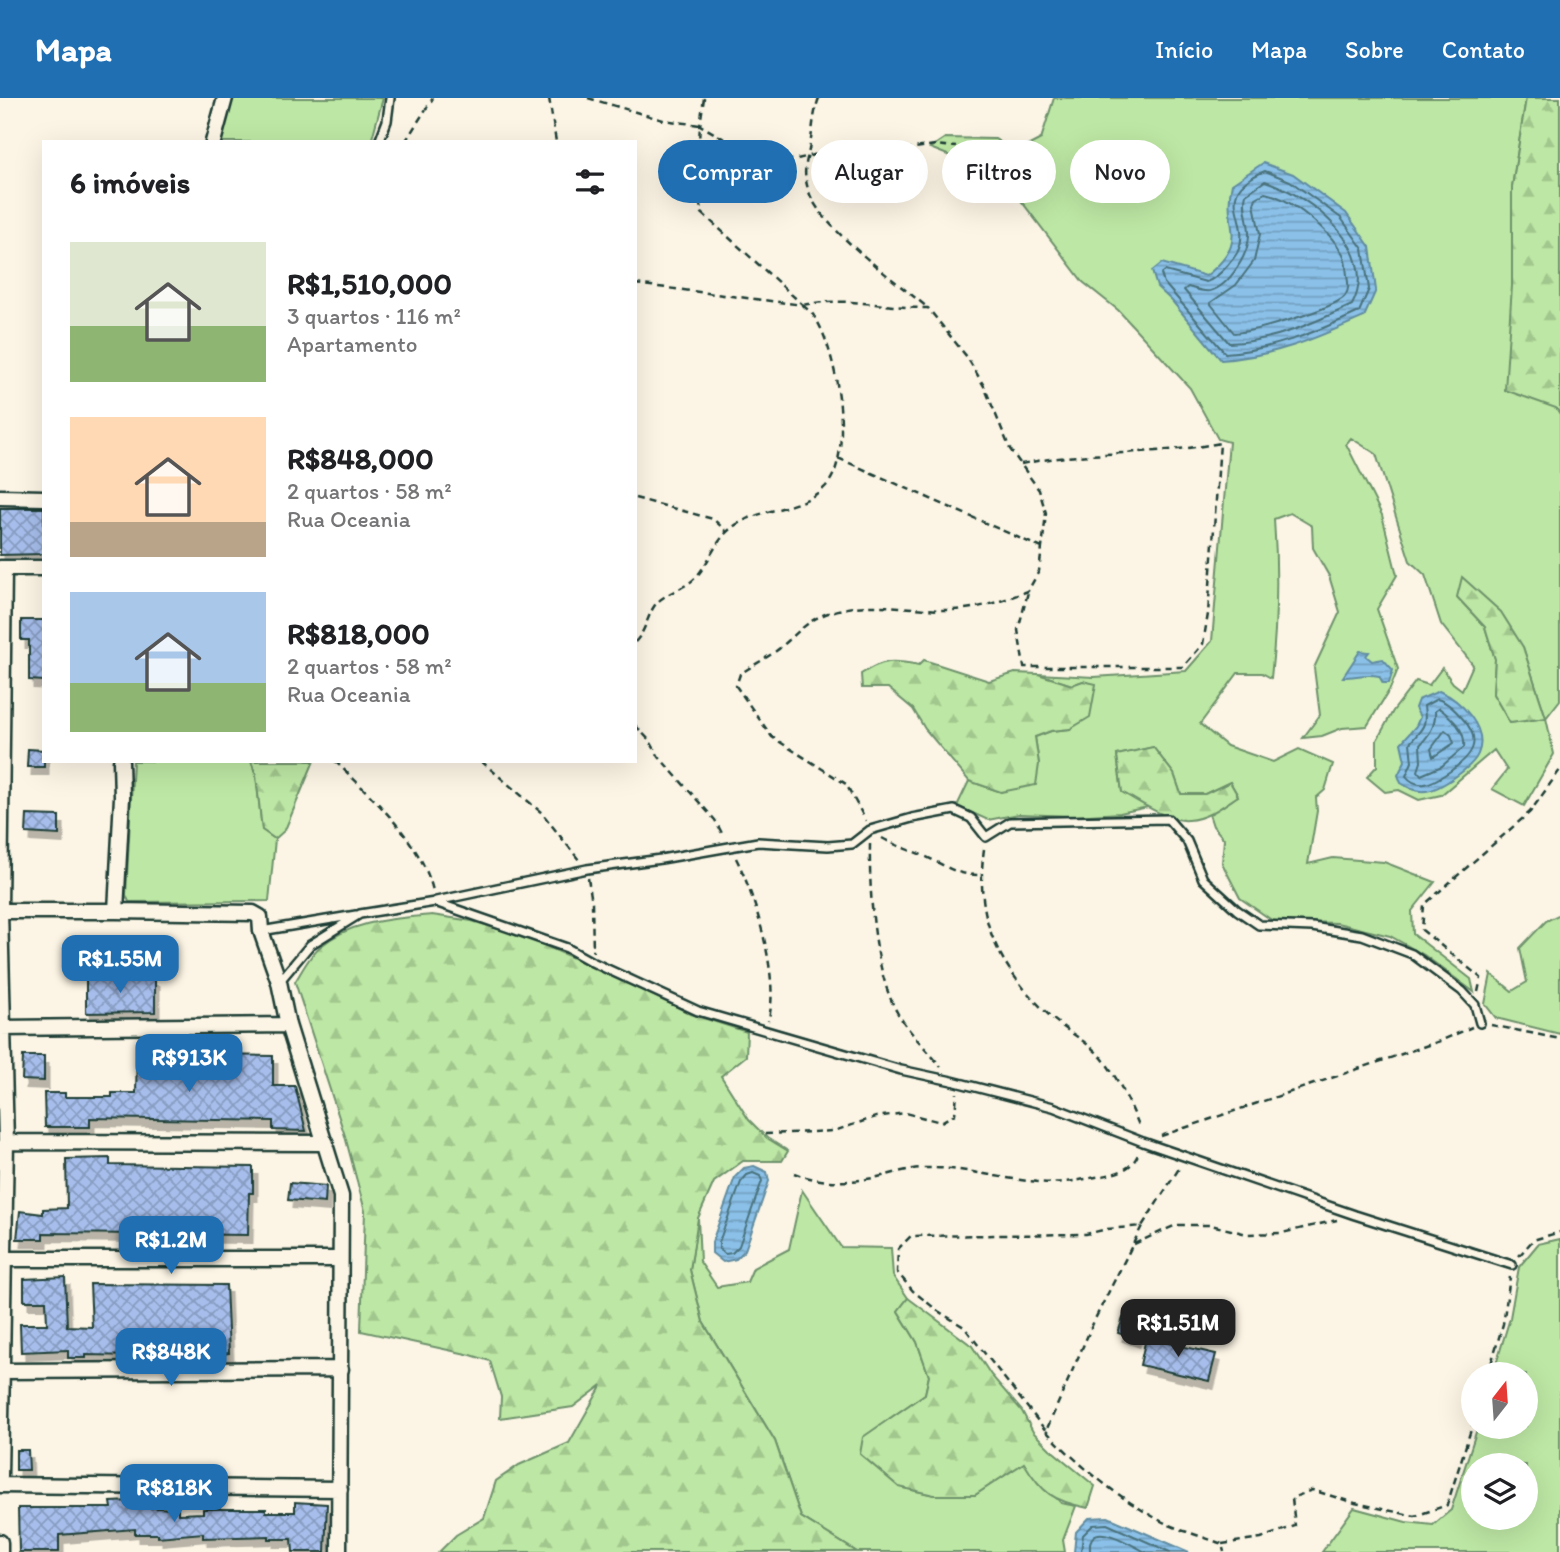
<!DOCTYPE html>
<html lang="pt">
<head>
<meta charset="utf-8">
<style>
	:root { --surface:#fff; --page:#f6f6f6; --text:#202124; --muted:#757577; --accent:#1f6fb2 }
	body { margin:0; font-family:Itim,sans-serif; background:var(--page); color:var(--text); height:100vh; display:flex; flex-direction:column; font-size:26px; white-space:nowrap }
	* { box-sizing:border-box; margin:0 }
	p { font-size:23px; color:var(--muted) }
	.icon { flex:none; width:38px; height:38px; fill:none; stroke:currentColor; stroke-width:2; stroke-linecap:round; stroke-linejoin:round }
	.map { position:relative; flex:1; overflow:hidden }
	.sheet { position:absolute; left:42px; top:42px; width:595px; height:623px; display:flex; flex-direction:column; background:var(--surface); border-radius:0px; box-shadow:0 7px 28px #0002 }
	.sheet>* { flex:none }
	.banner { position:absolute; left:658px; top:42px; width:665px; height:63px; display:flex; gap:14px }
	.needle { width:46px; rotate:17deg }
	.controls { position:absolute; left:1461px; top:1264px; display:grid; gap:14px }
	.controls a { display:grid; place-items:center; width:77px; height:77px; border-radius:50%; background:var(--surface); box-shadow:0 7px 28px #0002; font-size:35px }
	.price { position:absolute; translate:-50% -60px; padding:0 16px; border-radius:14px; background:var(--accent); color:#fff; font-size:23px; line-height:46px; filter:drop-shadow(0 2px 4px #0008) }
	.price::after { content:''; position:absolute; left:50%; top:42px; width:21px; height:16px; margin-left:-10px; background:inherit; clip-path:polygon(0 0,100% 0,50% 100%) }
	.price.active { background:#222; color:#fff }
	ul { padding:0; list-style:none }
	li { display:flex; align-items:center; gap:21px; height:175px; padding:0 28px }
	li span { display:grid; place-items:center; flex:none; width:196px; height:140px; border-radius:0px; color:#555 }
	li>.icon { margin-inline-start:auto }
	span .icon { width:84px; height:84px; fill:#fffc; stroke-width:1 }
	li b { font-size:30px }
	h2 { display:flex; justify-content:space-between; align-items:center; height:84px; padding:0 28px; font-size:30px }
	.chip { padding:0 24px; border-radius:32px; background:var(--surface); box-shadow:0 7px 28px #0002; font-size:24px; line-height:63px }
	.chip.active { background:var(--accent); color:#fff }
	header { display:flex; align-items:center; gap:42px; box-sizing:border-box; height:98px; padding:0 35px; background:var(--accent); color:#fff }
	header strong { font-size:33px }
	nav { display:flex; gap:38px; margin-inline-start:auto; font-size:24px }
	.map>svg:first-child { display:block }
</style>
</head>
<body>
<header>
<strong>Mapa</strong>
<nav><a>Início</a><a>Mapa</a><a>Sobre</a><a>Contato</a></nav>
</header>
<div class="map">
<svg width="1560" height="1454" viewBox="0 0 1560 1454">
	<defs>
		<pattern id="forest-firs" width="22" height="20" patternUnits="userSpaceOnUse" patternTransform="scale(1.75)"><rect width="22" height="20" fill="#bde7a4"/><path d="M5 1l3.5 6h-7zM16 11l3.5 6h-7z" fill="#a2c78e"/></pattern>
		<pattern id="water-rules" width="6" height="5" patternUnits="userSpaceOnUse" patternTransform="scale(1.75)"><rect width="6" height="5" fill="#8bc1e9"/><path d="M0 2.5h6" fill="none" stroke="#719ebe"/></pattern>
		<pattern id="building-cross-hatch" width="8" height="8" patternUnits="userSpaceOnUse" patternTransform="scale(1.75)"><rect width="8" height="8" fill="#a7beec"/><path d="M0 0l8 8M0 8l8-8" fill="none" stroke="#879cc0"/></pattern>
		<filter id="shadow"><feDropShadow dx="4.5" dy="8" stdDeviation="0" flood-color="#0004"/></filter>
	</defs>
	<rect width="100%" height="100%" fill="#fcf5e5"/>
	<filter id="ink" filterUnits="userSpaceOnUse"><feTurbulence type="fractalNoise" baseFrequency=".0143" numOctaves="2"/><feDisplacementMap in="SourceGraphic" scale="14" xChannelSelector="R" yChannelSelector="G"/><feConvolveMatrix kernelMatrix="1 2 1 2 8 2 1 2 1" color-interpolation-filters="sRGB"/></filter>
	<g filter="url(#ink)">
		<path fill="#bde7a4" stroke="#6e926c" stroke-width="2" fill-rule="evenodd" d="M232,0H383L371,44H220Z
			M1054,0H1526L1512,89V188L1560,316V602L1546,620L1554,656L1524,708L1492,691L1507,672L1494,652L1441,697L1419,702L1399,692L1385,694L1367,679L1377,668V642L1393,613L1416,583L1429,587L1442,570L1453,585L1462,592L1473,567L1441,526L1425,477L1410,463L1376,356L1351,340L1346,346L1382,417L1397,477L1377,511L1398,571L1390,591L1367,628L1342,630L1322,638L1303,640L1320,617L1314,570L1340,514L1329,478L1313,450L1312,428L1290,415L1274,421C1278,475 1277,526 1271,580L1262,575H1238L1200,626L1227,648L1273,664L1299,651L1333,666L1325,692L1316,700L1317,713L1308,766L1333,760L1384,764L1435,784L1412,813L1413,836L1471,881L1474,894L1424,857L1390,838L1337,825L1273,823L1240,800L1222,765L1224,741L1213,728L1209,716L1238,698L1230,684L1205,696H1181L1174,676L1153,649L1117,657L1122,694L1148,709L1120,715L1074,718L1019,716L988,722L957,708L969,683L1001,694L1039,666L1035,639L1051,633L1070,631L1083,583L1072,587L1038,576L1094,579L1186,573L1212,543L1229,344L1218,341L1190,290L1118,212L1083,184L990,62L975,68L930,50L945,40L995,41L1016,54L1041,41ZM1457,499L1523,549L1546,620L1510,625L1493,596L1495,561L1485,529Z
			M133,663H251L256,677L262,732L275,741L269,803L129,804L126,797Z
			M1560,816V936L1496,920L1485,906L1491,876L1512,893L1527,884L1520,850L1546,823Z
			M802,1092L841,1149L891,1150L893,1178L908,1200L898,1213L917,1244L929,1278L925,1296L889,1321L899,1389L934,1397H975L1024,1364L1061,1405L1076,1408L1063,1442L1065,1454H857L801,1419L775,1343L703,1224L690,1172L698,1120L700,1164L717,1189L747,1184L753,1170L789,1151Z
			M1560,1141V1454H1322L1354,1410L1406,1424L1433,1427L1451,1412L1478,1328H1526V1276H1493L1510,1220L1519,1169L1538,1146ZM1474,1367H1526V1419H1474Z"/>
		<path fill="url(#forest-firs)" stroke="#6e926c" stroke-width="2" d="M1526,0H1560V316L1556,310L1505,292L1512,188V89Z
			M1462,479L1501,514L1523,549L1546,620L1510,625L1493,596L1495,561L1485,529L1457,499Z
			M924,562L989,583L1015,575L1038,576L1072,587L1083,583L1096,586L1090,619L1070,631L1051,633L1035,639L1039,666L1036,687L1001,694L969,683L925,631L913,611L888,590H862L861,576C883,561 893,562 919,567Z
			M1153,649L1174,676L1181,696H1205L1230,684L1238,698C1223,708 1207,721 1188,722C1169,724 1137,703 1122,694L1117,657Z
			M251,663H314L285,732L275,741L262,732L256,677Z
			M432,817L472,823L525,839L610,876L691,916L747,934L746,958L721,978L749,1022L767,1040L788,1053L782,1063H743L714,1084L698,1120L690,1172L703,1224L775,1343L801,1419L857,1454H439L456,1437L484,1420L496,1383L519,1367L569,1345L602,1287L573,1309L500,1320L501,1299L490,1263L471,1257L361,1233L365,1113L345,1038L295,884C302,873 310,856 321,848C352,822 393,821 432,817Z
			M908,1200L972,1248L991,1277L1022,1313L1033,1334L1050,1351L1095,1388L1088,1410C1053,1403 1042,1395 1024,1365L975,1397H934L899,1389L860,1356L863,1339L925,1296L929,1278L917,1244L898,1213Z"/>
		<path fill="url(#water-rules)" stroke="#608ca1" stroke-width="2" d="M1263,65L1293,76L1346,115L1370,149L1376,192L1364,219C1314,241 1276,258 1221,262L1172,203L1157,189L1152,173L1162,165L1206,178C1253,140 1221,131 1232,86Z
			M1360,553L1369,554L1366,558L1372,563L1383,561L1393,572L1389,585H1383L1379,578C1366,575 1356,579 1343,579Z
			M1439,593C1461,602 1489,631 1478,656C1473,669 1439,692 1426,693C1416,694 1409,690 1401,685L1398,677L1405,663L1401,645L1416,628L1420,619L1415,610L1418,602Z
			M754,1068L767,1074L769,1083L745,1152L736,1161L723,1164L712,1155V1144L735,1079L744,1070Z
			M1108,1419L1189,1454H1074L1076,1434L1089,1420Z"/>
		<g fill="none" stroke-linecap="round" stroke-linejoin="round">
			<path stroke="#4a727c" stroke-width="2" d="M1265,73L1290,83L1341,120L1363,151L1369,191L1359,214C1317,234 1272,252 1225,255L1164,185L1161,176L1165,173L1206,184C1215,181 1222,174 1228,167C1231,163 1236,158 1238,153C1253,120 1209,96 1265,73Z
				M1265,83C1312,98 1381,153 1352,207C1313,225 1272,244 1229,245L1184,192L1188,189C1195,191 1203,194 1210,193C1230,188 1250,154 1249,135C1249,121 1242,110 1246,96Z
				M1265,95C1291,100 1330,133 1343,156C1346,162 1346,170 1347,177C1348,184 1350,191 1345,198C1334,211 1253,234 1234,235L1210,205L1236,187L1254,163L1260,136L1254,106L1256,100Z
				M1437,601C1448,604 1456,613 1463,621C1484,644 1471,659 1449,674C1443,678 1432,685 1425,686C1417,687 1410,683 1406,678L1412,664L1410,645C1423,629 1427,629 1424,608Z
				M1439,610C1452,620 1466,632 1464,649L1442,668L1421,677L1418,673L1421,664L1420,647C1429,637 1436,628 1435,613Z
				M1445,632L1451,637L1454,645L1433,659L1431,651Z
				M753,1075L760,1078L762,1083L739,1148L732,1155L725,1156L719,1151V1144L741,1084L747,1077Z
				M1081,1454L1083,1437L1093,1427L1107,1426L1170,1454
				M1090,1454C1090,1448 1089,1442 1094,1438C1103,1429 1135,1449 1146,1454"/>
		</g>
		<path fill="url(#building-cross-hatch)" stroke="#1f3d34" stroke-width="2" filter="url(#shadow)" d="M0,410H44V456L0,457Z
			M21,522H44V583L29,582V542H21Z
			M28,651L44,652V669H27Z
			M27,717L59,718V737L26,735Z
			M86,880H155V914L86,915Z
			M137,956L273,958V988H295L306,1033L273,1032V1023L90,1020V1029H45L44,995H65V999H112V995H136Z
			M23,958H44V983L22,982Z
			M110,1060V1067L253,1069V1095H249L248,1137L43,1135V1141H17L20,1113L43,1116V1111L67,1110L66,1061Z
			M290,1085L326,1088L325,1105L288,1102Z
			M65,1179L67,1228L92,1229L90,1186L226,1187L229,1255L183,1259L86,1257V1260H68V1252L21,1254L20,1226H47L46,1203H24V1181Z
			M1123,1220L1140,1226L1135,1241L1118,1235Z
			M1146,1240L1216,1256L1209,1283L1140,1267Z
			M16,1352H28L29,1372H16Z
			M131,1403V1409L178,1411V1416L203,1415V1411H266V1414H295V1404L327,1406L325,1454H293L292,1441H269V1438L203,1440V1435L158,1439V1436H135V1431L59,1437V1454H19L18,1410H112L111,1404Z"/>
		<g fill="none" stroke-linecap="round" stroke-linejoin="round">
			<g stroke="#1f3d34" stroke-width="12">
				<path id="lane" d="M379,44L387,23L390,0
					M436,803L587,771L661,761L758,744L828,748L852,746L870,732L912,720L954,712L971,720L986,739L1010,724L1168,721L1187,743L1203,781L1237,812L1259,827L1312,829L1362,837L1412,856L1462,893L1475,907L1480,925
					M261,833L356,817
					M279,884L310,847L360,816L435,804L567,850L592,864L698,913L901,972L952,983L1053,1009L1143,1044L1355,1117L1512,1167"/>
			</g>
			<g stroke="#1f3d34" stroke-width="19">
				<path id="street" d="M213,44L225,0
					M0,399L44,400
					M0,470H4L0,813L6,1044L0,1378
					M4,470H44
					M121,663L122,699L116,813L253,815L260,819L261,833L279,884L288,927
					M0,813H116
					M0,930L288,927L341,1098L339,1454
					M6,1044L326,1045
					M2,1161H339
					M2,1273L341,1271
					M0,1387L340,1391
					M0,1444V1454"/>
			</g>
			<path stroke="#1f3d34" stroke-width="2.5" stroke-dasharray="7 5" stroke-linecap="butt" d="M549,0L556,44
				M588,0L663,22L700,27L696,91L702,115L803,207L635,186
				M704,0L700,27L735,47L768,58L793,62L818,56L901,52L935,47L956,49
				M819,0C813,16 813,31 810,47C806,67 802,73 809,94C821,130 898,185 928,210
				M405,44L433,0
				M803,207C844,198 886,210 928,210L967,259L984,288L1010,351L1039,392L1046,415L1043,442L1039,473L1028,493C1001,503 975,513 945,512C905,511 861,501 823,517C805,524 792,541 776,553C765,561 752,568 740,576L736,588L772,639L846,686L866,723
				M838,360L1042,450
				M1021,366C1087,352 1154,358 1220,345L1208,516L1203,546L1183,569H1024L1018,532L1028,494
				M635,400L713,421L726,433
				M635,544C646,533 647,518 655,507C664,495 685,491 695,480C707,468 713,449 725,436C749,409 800,415 826,388C855,357 837,251 814,218C812,214 806,211 803,207
				M635,627L650,643L659,659L715,722L724,739
				M335,663C370,697 422,744 433,793
				M481,663L542,715L579,762
				M882,740C897,748 907,751 922,757C944,766 953,777 979,777
				M870,746C869,793 874,874 897,914C908,934 927,951 941,969
				M984,751C974,824 1000,871 1052,920C1068,934 1088,944 1102,960C1118,980 1131,1007 1140,1030
				M736,760C755,798 781,882 768,923
				M588,780L592,804L593,854
				M1478,894L1481,880L1422,832L1424,807L1530,714L1560,672
				M1491,927L1560,941
				M765,1036L834,1033L876,1019L905,1015L941,1024L955,1016L957,995
				M1161,1038L1440,943L1472,929
				M794,1075C818,1085 847,1085 873,1080C890,1077 907,1070 926,1070C963,1069 1000,1081 1038,1084C1058,1086 1076,1083 1096,1079C1115,1076 1132,1073 1139,1054
				M1142,1128L1094,1223L1046,1333L964,1229L938,1213L913,1193L897,1174L898,1151L911,1138L1086,1136L1107,1131L1142,1128L1180,1069
				M1134,1146L1176,1127H1211L1247,1136L1282,1135L1337,1122
				M1519,1158L1533,1142L1560,1134
				M1488,1276L1503,1226L1510,1179
				M1046,1333C1081,1369 1117,1399 1161,1423C1180,1433 1202,1438 1222,1446L1224,1454
				M1222,1446L1261,1440L1295,1428L1292,1400L1312,1392L1355,1405L1415,1418L1447,1407L1474,1322"/>
			<use href="#lane" stroke="#fcf5e5" stroke-width="7"/>
			<use href="#street" stroke="#fcf5e5" stroke-width="14"/>
		</g>
	</g>
</svg>
<div class="controls">
<a><svg class="needle" viewBox="-14 -14 28 28"><path d="M0-13l5 13h-10z" fill="#e53935"/><path d="M0 13l5-13h-10z" fill="#757577"/></svg></a>
<a><svg class="icon" aria-label="layers" viewBox="0 0 24 24"><path d="M12 4l9 5-9 5-9-5zM3 14l9 5 9-5"/></svg></a>
</div>
<b class="price" style="left:120px;top:897px">R$1.55M</b>
<b class="price" style="left:189px;top:996px">R$913K</b>
<b class="price" style="left:171px;top:1178px">R$1.2M</b>
<b class="price active" style="left:1178px;top:1261px">R$1.51M</b>
<b class="price" style="left:171px;top:1290px">R$848K</b>
<b class="price" style="left:174px;top:1426px">R$818K</b>
<div class="banner">
<a class="chip active">Comprar</a>
<a class="chip">Alugar</a>
<a class="chip">Filtros</a>
<a class="chip">Novo</a>
</div>
<section class="sheet">
<h2>6 imóveis<svg class="icon" aria-label="filters" viewBox="0 0 24 24"><path d="M4 7h16M4 17h16"/><circle cx="9" cy="7" r="2"/><circle cx="15" cy="17" r="2"/></svg></h2>
<ul>
<li><span style="background:linear-gradient(#dfe7d0 60%,#8fb573 0)"><svg class="icon" aria-label="home" viewBox="0 0 24 24"><path d="M3 11l9-7 9 7M6 9v11h12V9"/></svg></span><div><b>R$1,510,000</b><p>3 quartos · 116 m²</p><p>Apartamento</p></div></li>
<li><span style="background:linear-gradient(#ffd9b3 75%,#b9a48a 0)"><svg class="icon" aria-label="home" viewBox="0 0 24 24"><path d="M3 11l9-7 9 7M6 9v11h12V9"/></svg></span><div><b>R$848,000</b><p>2 quartos · 58 m²</p><p>Rua Oceania</p></div></li>
<li><span style="background:linear-gradient(#a9c7e8 65%,#8fb573 0)"><svg class="icon" aria-label="home" viewBox="0 0 24 24"><path d="M3 11l9-7 9 7M6 9v11h12V9"/></svg></span><div><b>R$818,000</b><p>2 quartos · 58 m²</p><p>Rua Oceania</p></div></li>
</ul>
</section>
</div>
</body>
</html>
